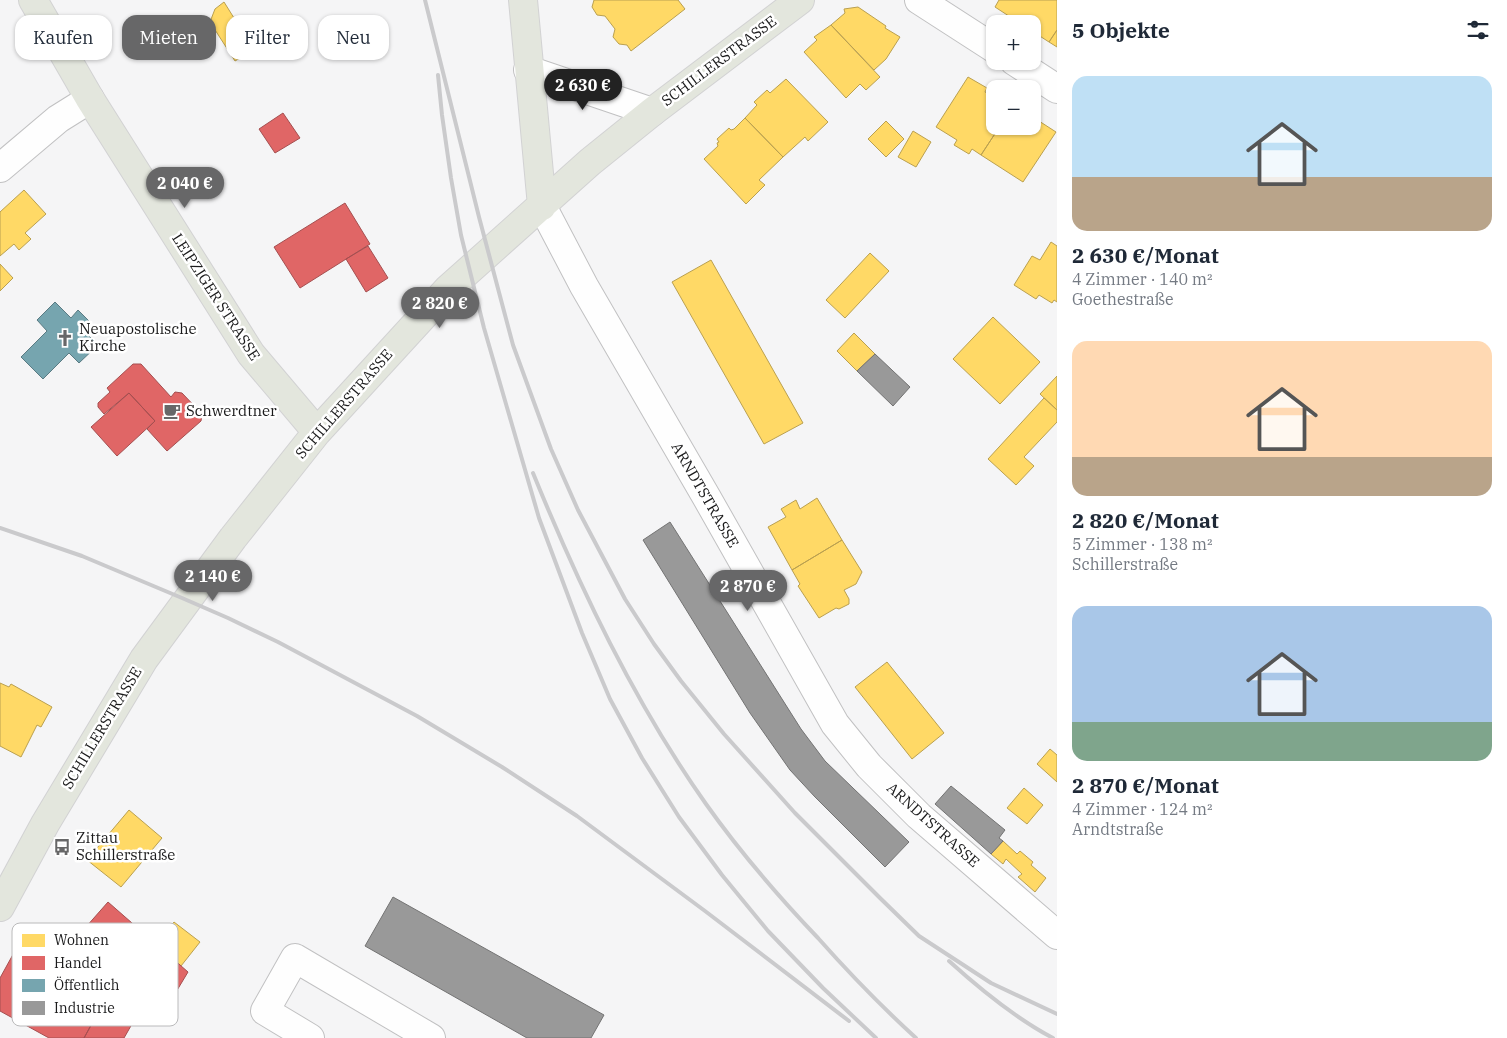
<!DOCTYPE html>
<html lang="de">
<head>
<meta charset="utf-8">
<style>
	:root { --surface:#fff; --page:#f6f6f7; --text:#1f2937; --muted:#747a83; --accent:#676768 }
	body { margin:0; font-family:"IBM Plex Serif",serif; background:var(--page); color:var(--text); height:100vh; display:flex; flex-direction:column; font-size:19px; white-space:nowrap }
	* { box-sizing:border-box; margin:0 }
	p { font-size:16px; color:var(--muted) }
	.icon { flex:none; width:28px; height:28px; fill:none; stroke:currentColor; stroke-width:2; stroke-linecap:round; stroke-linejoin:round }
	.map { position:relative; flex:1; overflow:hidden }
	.panel { display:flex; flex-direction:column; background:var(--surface); width:450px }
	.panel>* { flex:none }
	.guide { position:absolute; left:15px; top:15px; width:475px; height:45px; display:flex; gap:10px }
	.controls { position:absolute; left:986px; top:15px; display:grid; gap:10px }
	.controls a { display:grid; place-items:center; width:55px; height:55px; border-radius:10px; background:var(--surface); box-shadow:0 1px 4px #0004; font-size:25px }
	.price { position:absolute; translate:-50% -42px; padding:0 11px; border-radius:18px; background:var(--accent); color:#fff; font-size:16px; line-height:32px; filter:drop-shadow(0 1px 2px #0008) }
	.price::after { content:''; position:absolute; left:50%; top:30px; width:15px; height:11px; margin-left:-8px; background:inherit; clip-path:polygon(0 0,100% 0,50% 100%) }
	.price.active { background:#222; color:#fff }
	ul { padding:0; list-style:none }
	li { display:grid; align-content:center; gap:10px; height:265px; padding:0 15px }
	li span { display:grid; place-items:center; height:155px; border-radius:15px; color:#555 }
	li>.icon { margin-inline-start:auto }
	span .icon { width:90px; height:90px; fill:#fffc; stroke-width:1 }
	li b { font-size:21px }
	h2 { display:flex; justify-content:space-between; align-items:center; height:60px; padding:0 15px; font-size:21px }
	.chip { padding:0 18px; border-radius:15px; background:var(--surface); box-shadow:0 1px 4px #0004; font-size:18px; line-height:45px }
	.chip.active { background:var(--accent); color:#fff }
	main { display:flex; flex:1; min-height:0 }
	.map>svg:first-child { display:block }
</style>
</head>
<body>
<main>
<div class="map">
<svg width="1057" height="1038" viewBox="0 0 1057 1038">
	<rect width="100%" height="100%" fill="#f5f5f6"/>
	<path fill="#ffd966" stroke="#baa050" d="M594,0H678L685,9L631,51L627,45L619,44L613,37L615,29L605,16L597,15L592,7Z
		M999,0H1057V30L1049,42L1032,31V24H1021L995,7Z
		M224,2L254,50L235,61L210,22L215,9Z
		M858,7L886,26L885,28L900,37L886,59L874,70L831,25L845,13L844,9Z
		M831,25L880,77L866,90L860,84L846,98L804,52L817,40L814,37Z
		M1057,30V47L1049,42Z
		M968,77L987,88L985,92L995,98V126H1000L981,155L972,149L969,154L954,145L957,140L936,127Z
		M786,79L828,122L808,141L805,137L783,157L745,118L757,105L754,102L767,90L770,93Z
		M745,118L783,157L759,180L765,185L746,204L704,159L718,146L717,143L719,142L717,139L729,128L731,130L734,129Z
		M886,121L904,139L886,157L868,139Z
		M1039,121L1056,132L1023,182L981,155L1000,126H1032V122L1037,125Z
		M913,131L931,142L916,167L898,157Z
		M24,190L46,214L25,233L31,239L19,250L14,244L0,256V212Z
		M1051,242L1057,246V302L1054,300L1052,303L1039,295L1036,299L1014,285L1032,256L1040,260Z
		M870,253L889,271L845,318L826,300Z
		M711,260L803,423L764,444L672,282Z
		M0,264L13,278L0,291Z
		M993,317L1040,362L1000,404L953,359Z
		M854,333L875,354L857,371L837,351Z
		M1057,376V410L1040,394Z
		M1044,398L1057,410V422L1024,457L1034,466L1016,485L988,459Z
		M817,498L842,540L792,570L768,527L786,517L781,509L796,500L800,509Z
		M842,540L862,572L856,584L844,590L849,599V604L839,609L836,608L819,618L798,586L800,584L792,570Z
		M887,662L944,733L912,759L855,687Z
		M0,683L9,687L11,684L52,707L41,727L37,725L21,757L0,746Z
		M1050,749L1057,755V782L1037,764Z
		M1024,788L1043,805L1027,824L1007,808Z
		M129,810L162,838L121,887L87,860Z
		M1003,841L1017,854L1020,851L1033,862L1031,865L1046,878L1035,892L1018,877L1022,874L1006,859L1003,864L991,854Z
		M174,922L200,942L181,966L156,944Z"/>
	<path fill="#e06666" stroke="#a54f50" d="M283,113L300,138L275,153L259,129Z
		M345,203L370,244L300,288L274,247Z
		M368,246L388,278L366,292L346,259Z
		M133,364H141L171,397L175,392L182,393L202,414L201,421L167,451L147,429L155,421L129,393L104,414L98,407V403L110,392L107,388Z
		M129,393L155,421L117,456L91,427Z
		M108,902L188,972L164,1012L78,936Z
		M16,949L106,998L84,1038H49L0,1011V978Z
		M106,998L129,1011L132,1024L124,1038H84Z"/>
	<path fill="#76a5af" stroke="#5a7b83" d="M55,302L71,318L78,310L90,322L82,329L98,345L79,363L69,353L43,379L21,357L47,331L37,320Z"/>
	<path fill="#999" stroke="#737373" d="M875,354L910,387L893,406L857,371Z
		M670,522L801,729L825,761L909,842L885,867L815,797L790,770L750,713L643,540Z
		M951,786L1005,830L999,838L1003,841L991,854L935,804Z
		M393,897L604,1015L591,1038H527L365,946Z"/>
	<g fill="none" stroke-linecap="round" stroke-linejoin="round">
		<g stroke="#c1c1c2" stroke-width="30">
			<path id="minor" d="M919,0L995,49
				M1014,61L1057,89
				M528,70L652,112
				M0,168L58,119L90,99
				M542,206L584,286L707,498L835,724L869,766L919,816L1057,935
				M310,1038L265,1011L295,958L431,1038"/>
		</g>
		<g stroke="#d2d2d3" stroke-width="30">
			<path id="major" d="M33,0L90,99L251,354L317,432
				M523,0L542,206
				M0,907L45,824L144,659L233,538L317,432L448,289L590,162L652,112L800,0"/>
		</g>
		<use href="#minor" stroke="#fefefe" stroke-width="28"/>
		<use href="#major" stroke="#e3e6dd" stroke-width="28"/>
		<path stroke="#cacacc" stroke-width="4" d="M425,0L479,217L513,345L551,449L578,510L625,599L654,644L681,681L724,734L795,813L880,898L919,936L991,983L1057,1014
			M438,75L442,115L451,178L461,235L484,328L539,518L582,633L610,699L642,758L679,817L722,875L768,931L823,988L876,1038
			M533,473C580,588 634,702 706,804C740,852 778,896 818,938C849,973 882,1007 916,1038
			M0,528L82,556L182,598L228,618L278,642L417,716L502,767L577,816L705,911L849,1021
			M949,961C981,990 1015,1018 1053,1038"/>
	</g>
	<defs>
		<g id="church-bare" transform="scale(1.35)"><path d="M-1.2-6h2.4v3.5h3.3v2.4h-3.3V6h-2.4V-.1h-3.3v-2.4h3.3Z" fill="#676768" stroke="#fff" stroke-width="2.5" paint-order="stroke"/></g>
		<g id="cafe-bare" transform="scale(1.35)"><path d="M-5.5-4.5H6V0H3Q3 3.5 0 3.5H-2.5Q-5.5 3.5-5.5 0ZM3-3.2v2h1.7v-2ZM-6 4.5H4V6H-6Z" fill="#676768" stroke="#fff" stroke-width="2.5" paint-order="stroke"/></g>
		<g id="bus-bare" transform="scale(1.35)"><path d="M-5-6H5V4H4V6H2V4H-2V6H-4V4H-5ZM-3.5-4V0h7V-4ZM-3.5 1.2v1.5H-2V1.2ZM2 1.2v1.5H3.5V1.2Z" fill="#676768" stroke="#fff" stroke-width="2.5" paint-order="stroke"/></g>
	</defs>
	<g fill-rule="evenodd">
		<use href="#church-bare" x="65" y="338"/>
		<use href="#cafe-bare" x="172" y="411"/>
		<use href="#bus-bare" x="62" y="847"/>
	</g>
	<g text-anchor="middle" stroke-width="5" stroke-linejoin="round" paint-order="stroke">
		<g font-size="15" fill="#1a1a1b" stroke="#fff">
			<text transform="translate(719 61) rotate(-37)" y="5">SCHILLERSTRASSE</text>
			<text transform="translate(216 297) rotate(57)" y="5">LEIPZIGER STRASSE</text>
			<text transform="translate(344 404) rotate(-49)" y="5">SCHILLERSTRASSE</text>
			<text transform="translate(705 495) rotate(60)" y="5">ARNDTSTRASSE</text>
			<text transform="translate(102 728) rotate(-59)" y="5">SCHILLERSTRASSE</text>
			<text transform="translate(933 825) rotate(42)" y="5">ARNDTSTRASSE</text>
		</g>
		<g font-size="15" fill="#1a1a1b" stroke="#fff" text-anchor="start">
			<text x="79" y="334">Neuapostolische<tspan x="79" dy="17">Kirche</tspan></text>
			<text x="186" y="416">Schwerdtner</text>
			<text x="76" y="843">Zittau<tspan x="76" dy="17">Schillerstraße</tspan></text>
		</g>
	</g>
	<rect x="12" y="923" width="166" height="103" rx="8" fill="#fff" stroke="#bababb" stroke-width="1"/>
	<rect x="22" y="934" width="23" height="13" fill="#ffd966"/>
	<rect x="22" y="956" width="23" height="14" fill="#e06666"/>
	<rect x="22" y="979" width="23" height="13" fill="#76a5af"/>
	<rect x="22" y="1001" width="23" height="14" fill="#999"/>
	<g font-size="14" fill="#1a1a1b">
		<text x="54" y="945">Wohnen</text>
		<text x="54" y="968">Handel</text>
		<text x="54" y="990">Öffentlich</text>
		<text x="54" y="1013">Industrie</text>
	</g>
</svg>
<div class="controls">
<a>+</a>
<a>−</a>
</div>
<b class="price active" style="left:583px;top:111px">2 630 €</b>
<b class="price" style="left:185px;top:209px">2 040 €</b>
<b class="price" style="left:440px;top:329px">2 820 €</b>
<b class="price" style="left:213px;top:602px">2 140 €</b>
<b class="price" style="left:748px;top:612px">2 870 €</b>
<div class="guide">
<a class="chip">Kaufen</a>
<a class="chip active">Mieten</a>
<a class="chip">Filter</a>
<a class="chip">Neu</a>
</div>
</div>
<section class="panel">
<h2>5 Objekte<svg class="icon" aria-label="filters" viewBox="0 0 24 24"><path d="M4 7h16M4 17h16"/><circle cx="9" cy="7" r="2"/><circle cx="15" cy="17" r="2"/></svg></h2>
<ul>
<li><span style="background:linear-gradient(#bfe0f5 65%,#b9a48a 0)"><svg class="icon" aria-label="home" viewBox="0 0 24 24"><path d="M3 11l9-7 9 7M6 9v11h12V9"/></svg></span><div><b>2 630 €/Monat</b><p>4 Zimmer · 140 m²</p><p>Goethestraße</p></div></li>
<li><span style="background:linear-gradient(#ffd9b3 75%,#b9a48a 0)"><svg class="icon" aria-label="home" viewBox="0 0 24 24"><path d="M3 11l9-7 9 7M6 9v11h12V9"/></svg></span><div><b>2 820 €/Monat</b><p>5 Zimmer · 138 m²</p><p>Schillerstraße</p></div></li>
<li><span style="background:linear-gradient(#a9c7e8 75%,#7fa58c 0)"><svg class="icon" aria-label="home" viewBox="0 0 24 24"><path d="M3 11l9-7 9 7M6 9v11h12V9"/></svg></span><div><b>2 870 €/Monat</b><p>4 Zimmer · 124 m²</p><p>Arndtstraße</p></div></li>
</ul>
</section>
</main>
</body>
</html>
